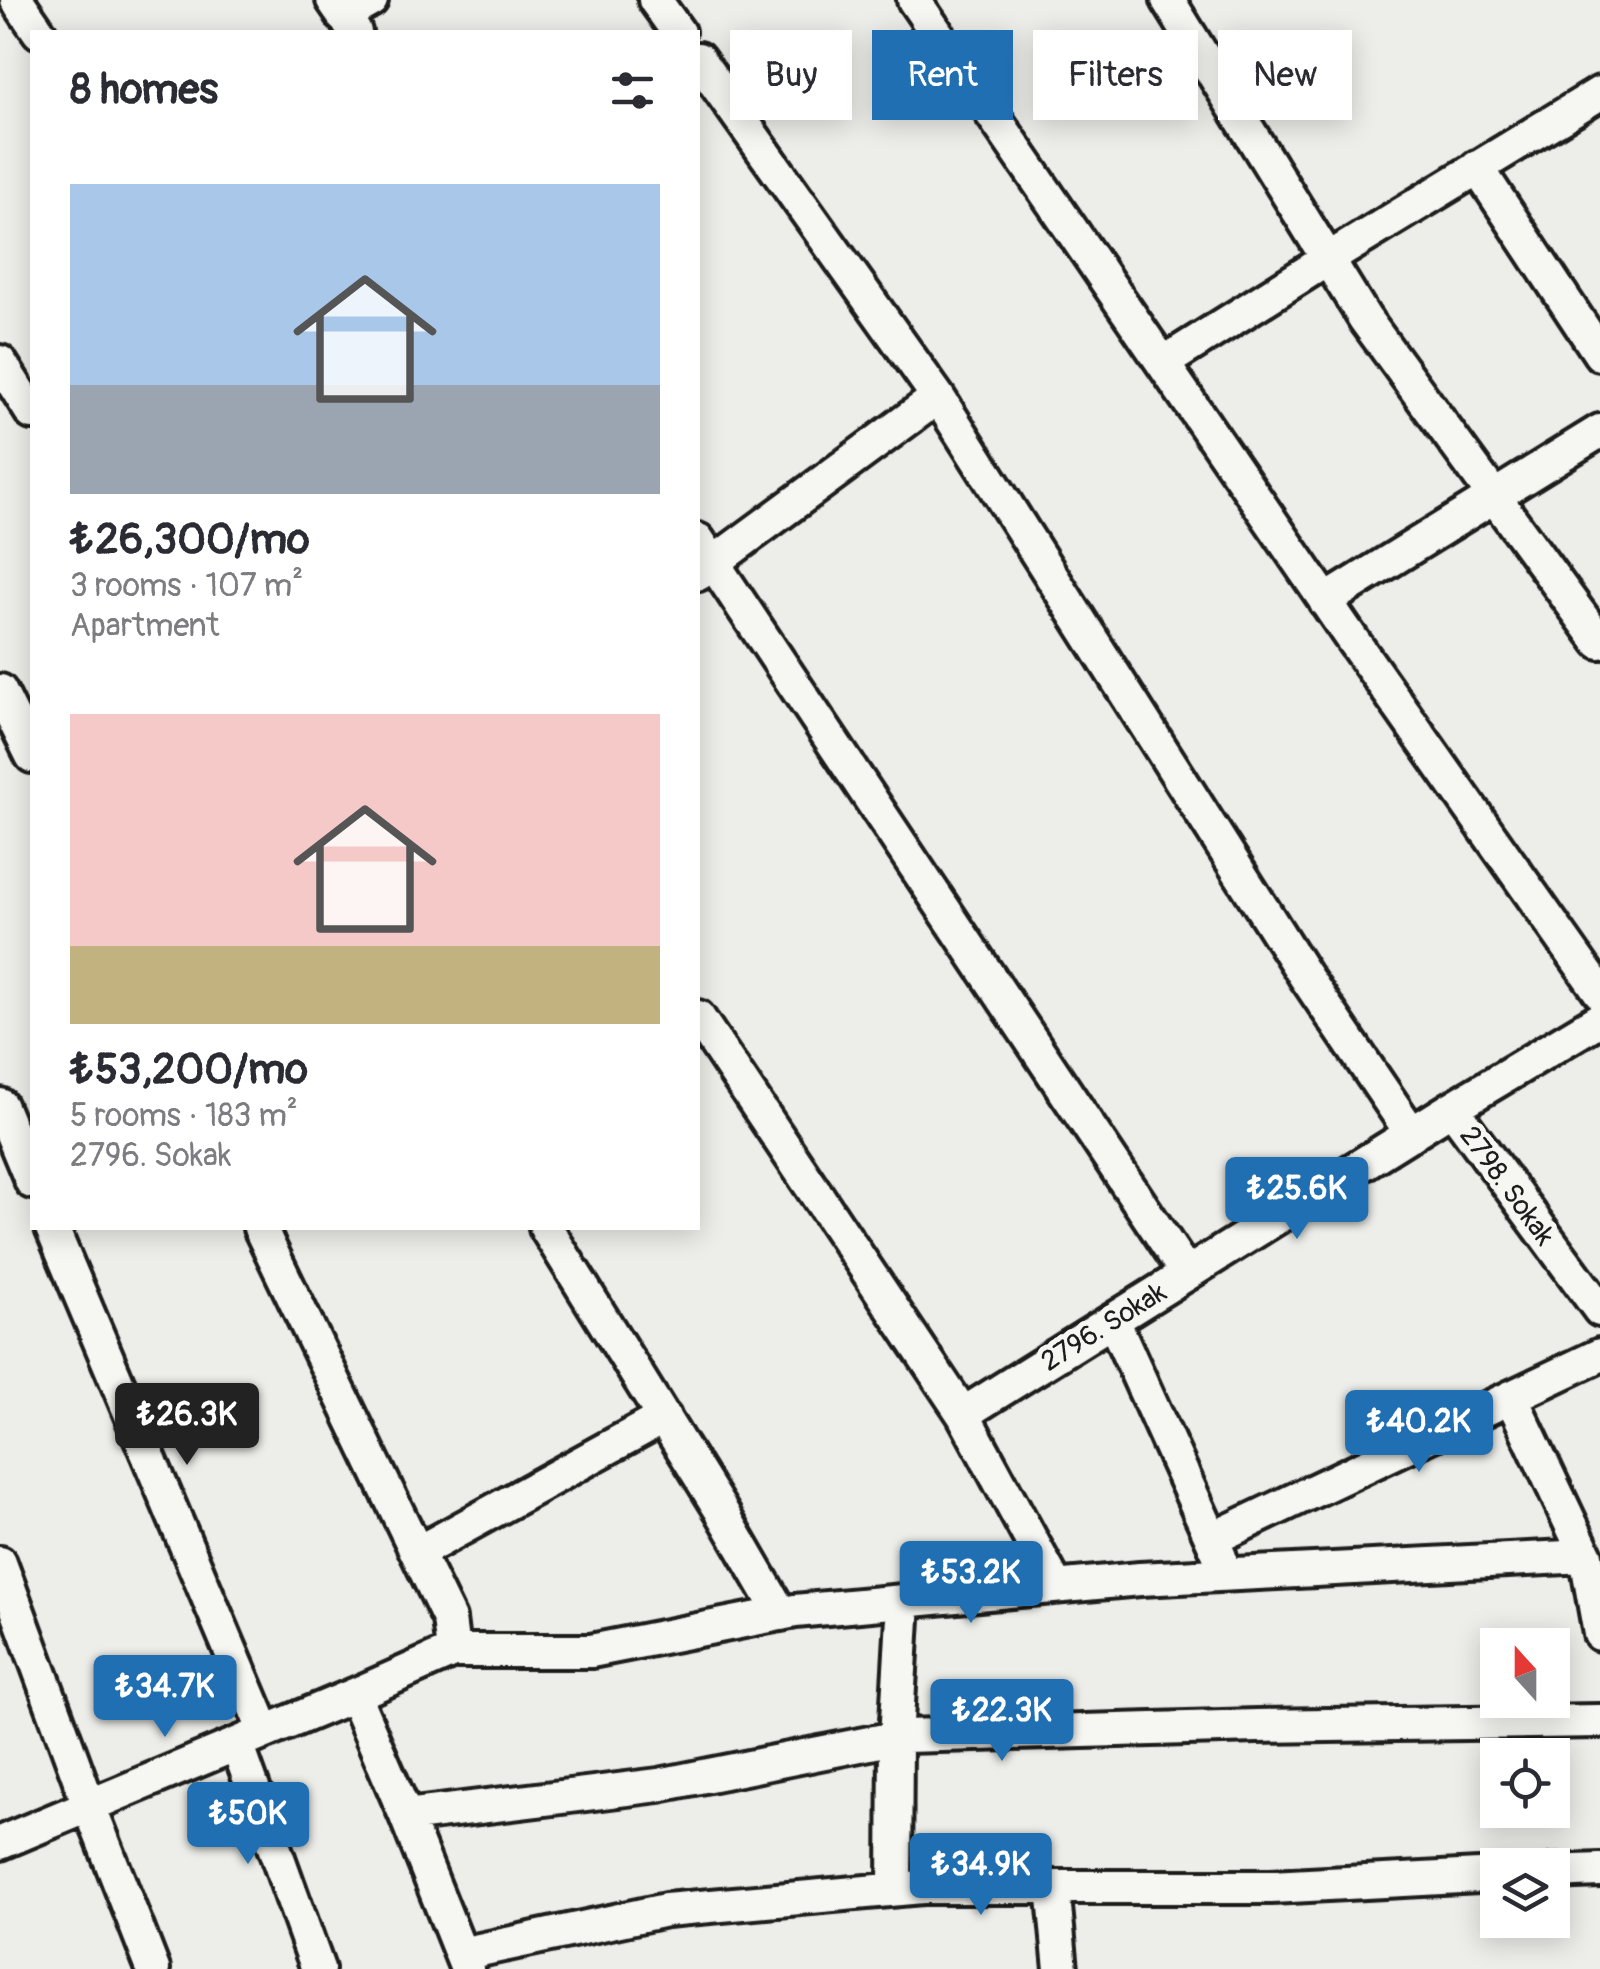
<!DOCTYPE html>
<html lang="en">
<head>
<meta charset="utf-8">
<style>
	:root { --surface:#fff; --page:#f7f7f7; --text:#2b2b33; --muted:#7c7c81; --accent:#1f6fb2 }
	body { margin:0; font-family:Pangolin,sans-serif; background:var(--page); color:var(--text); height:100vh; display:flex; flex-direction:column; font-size:38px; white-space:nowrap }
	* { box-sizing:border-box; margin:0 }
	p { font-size:32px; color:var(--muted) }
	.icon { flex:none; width:55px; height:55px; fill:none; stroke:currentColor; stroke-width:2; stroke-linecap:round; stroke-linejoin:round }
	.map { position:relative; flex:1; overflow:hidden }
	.panel { position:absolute; left:30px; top:30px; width:670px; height:1200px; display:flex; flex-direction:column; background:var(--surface); border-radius:0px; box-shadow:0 5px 25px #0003 }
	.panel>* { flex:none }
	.hud { position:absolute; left:730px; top:30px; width:720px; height:90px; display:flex; gap:20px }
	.needle { width:65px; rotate:339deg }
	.fabs { position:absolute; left:1480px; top:1628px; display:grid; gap:20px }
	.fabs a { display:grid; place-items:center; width:90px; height:90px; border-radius:0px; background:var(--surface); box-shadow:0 5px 25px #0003; font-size:50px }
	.price { position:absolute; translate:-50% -85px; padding:0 22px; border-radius:10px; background:var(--accent); color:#fff; font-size:32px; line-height:65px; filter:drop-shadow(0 2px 5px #0008) }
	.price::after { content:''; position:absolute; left:50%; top:60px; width:30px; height:22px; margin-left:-15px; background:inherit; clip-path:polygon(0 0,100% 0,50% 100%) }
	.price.current { background:#222; color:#fff }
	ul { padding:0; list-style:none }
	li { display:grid; align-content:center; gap:20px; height:530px; padding:0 40px }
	li span { display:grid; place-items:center; height:310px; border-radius:0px; color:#555 }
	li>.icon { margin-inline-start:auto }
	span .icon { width:180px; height:180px; fill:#fffc; stroke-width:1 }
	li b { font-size:42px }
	h2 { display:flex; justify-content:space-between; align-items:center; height:120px; padding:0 40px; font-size:42px }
	.pill { padding:0 35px; border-radius:0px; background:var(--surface); box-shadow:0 5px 25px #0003; font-size:35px; line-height:90px }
	.pill.current { background:var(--accent); color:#fff }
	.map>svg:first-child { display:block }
</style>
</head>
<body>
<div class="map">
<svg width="1600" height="1969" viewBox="0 0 1600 1969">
	<rect width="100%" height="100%" fill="#edede9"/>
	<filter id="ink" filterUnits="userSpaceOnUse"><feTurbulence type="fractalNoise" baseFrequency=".01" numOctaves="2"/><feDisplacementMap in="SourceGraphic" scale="20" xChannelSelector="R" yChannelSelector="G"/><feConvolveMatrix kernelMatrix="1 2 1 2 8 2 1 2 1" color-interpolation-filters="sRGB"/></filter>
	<g filter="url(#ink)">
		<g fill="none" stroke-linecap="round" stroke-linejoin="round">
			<g stroke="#1c1c1c" stroke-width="40">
				<path id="minor" d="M17,0L39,32
					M333,0L355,32
					M655,0L678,32
					M914,0L1351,638L1600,992
					M1168,0L1365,319L1600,642
					M343,16L371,0
					M698,59L938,397L1305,976L1412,1134
					M1477,167L1600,354
					M0,362L32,413
					M1163,363L1328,259L1600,93
					M698,540L1187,1274
					M698,574L938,397
					M1325,601L1600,431
					M0,691L32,756
					M698,1017L963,1414L1056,1586
					M0,1105L32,1182
					M1452,1108L1600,1310
					M52,1228L265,1732
					M260,1228L449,1619L453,1651
					M546,1228L722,1512L781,1614
					M1113,1320L1220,1557
					M1511,1397L1586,1556L1600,1634
					M963,1414L1452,1108L1600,1019
					M1212,1539L1600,1355
					M417,1553L664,1417
					M0,1563L89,1805L153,1969
					M354,1695L406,1816L467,1969
					M237,1744L318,1969
					M406,1816L659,1785L905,1736L1257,1726L1600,1721
					M0,1843L354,1695L453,1651H591L795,1611L1140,1579L1586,1556
					M1552,1872L1600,1870
					M1053,1887L1061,1969
					M895,1889L896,1738L904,1601
					M461,1954L666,1910L922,1887H1271L1498,1875"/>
			</g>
			<use href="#minor" stroke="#f6f6f2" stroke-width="32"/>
		</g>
	</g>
	<g text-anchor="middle" stroke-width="10" stroke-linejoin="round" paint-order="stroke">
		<g font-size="28" fill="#1c1c1c" stroke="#f6f6f2">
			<text transform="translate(1508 1185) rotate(54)" y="10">2798. Sokak</text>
			<text transform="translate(1103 1326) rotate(-32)" y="10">2796. Sokak</text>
		</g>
	</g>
</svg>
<div class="fabs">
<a><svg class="needle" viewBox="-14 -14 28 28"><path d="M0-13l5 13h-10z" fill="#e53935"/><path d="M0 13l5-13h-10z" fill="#7c7c81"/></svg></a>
<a><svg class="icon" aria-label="locate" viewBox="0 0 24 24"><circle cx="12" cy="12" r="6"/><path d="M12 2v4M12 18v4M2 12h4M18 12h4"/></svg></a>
<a><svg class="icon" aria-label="layers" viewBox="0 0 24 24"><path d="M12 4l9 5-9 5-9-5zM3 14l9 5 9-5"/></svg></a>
</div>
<b class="price" style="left:1297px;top:1242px">₺25.6K</b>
<b class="price current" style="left:187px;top:1468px">₺26.3K</b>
<b class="price" style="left:1419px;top:1475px">₺40.2K</b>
<b class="price" style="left:971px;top:1626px">₺53.2K</b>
<b class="price" style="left:165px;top:1740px">₺34.7K</b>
<b class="price" style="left:1002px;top:1764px">₺22.3K</b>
<b class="price" style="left:248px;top:1867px">₺50K</b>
<b class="price" style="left:981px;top:1918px">₺34.9K</b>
<div class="hud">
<a class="pill">Buy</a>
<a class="pill current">Rent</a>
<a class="pill">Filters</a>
<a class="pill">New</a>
</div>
<section class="panel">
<h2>8 homes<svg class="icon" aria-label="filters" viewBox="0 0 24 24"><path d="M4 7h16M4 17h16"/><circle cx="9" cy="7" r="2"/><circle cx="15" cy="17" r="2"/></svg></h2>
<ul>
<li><span style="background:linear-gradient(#a9c7e8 65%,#9aa5b1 0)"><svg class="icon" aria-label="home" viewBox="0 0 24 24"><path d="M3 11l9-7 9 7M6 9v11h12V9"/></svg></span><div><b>₺26,300/mo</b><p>3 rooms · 107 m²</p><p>Apartment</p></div></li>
<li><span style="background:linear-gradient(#f6c9c9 75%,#c2b280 0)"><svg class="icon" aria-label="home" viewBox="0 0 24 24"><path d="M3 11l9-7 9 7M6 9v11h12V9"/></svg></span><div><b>₺53,200/mo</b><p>5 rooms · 183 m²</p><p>2796. Sokak</p></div></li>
</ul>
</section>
</div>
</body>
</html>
